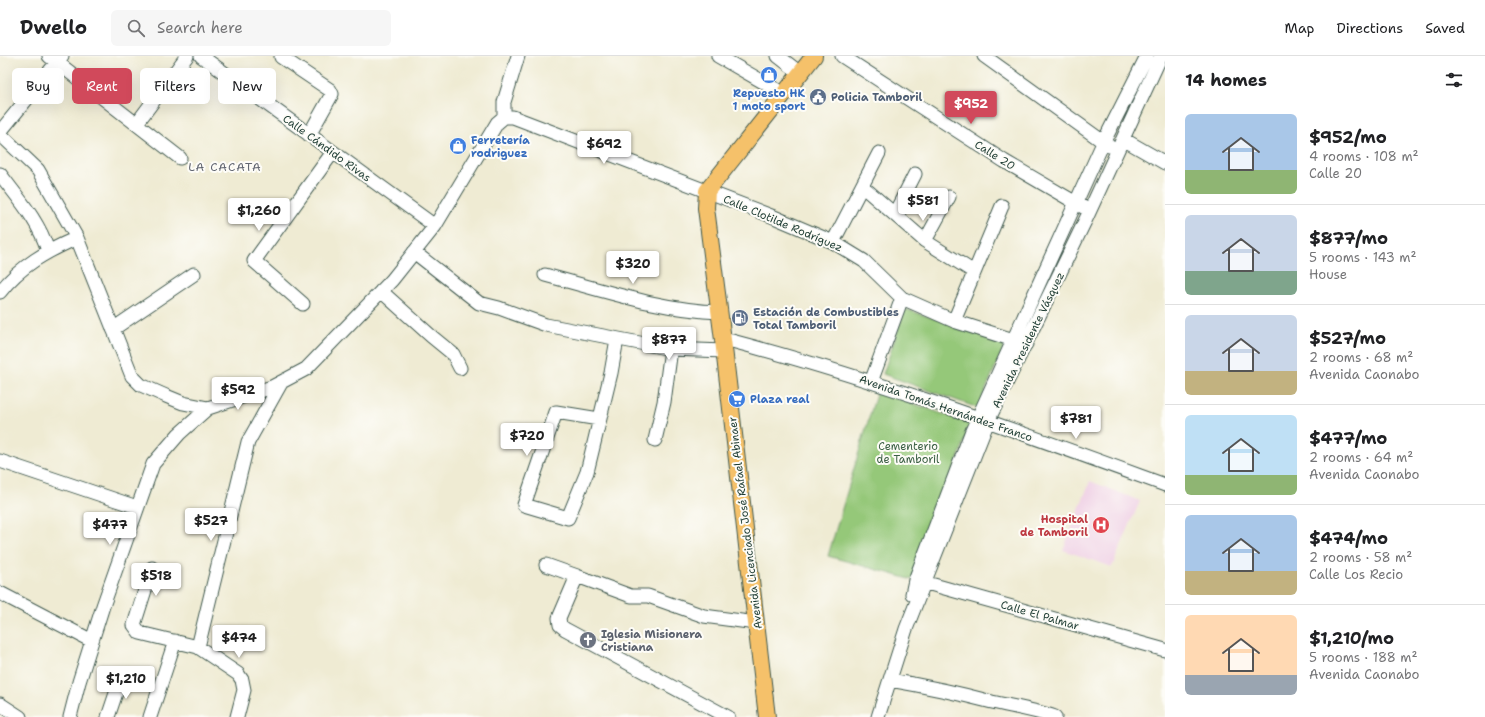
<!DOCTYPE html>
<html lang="en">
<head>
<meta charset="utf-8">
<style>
	:root { --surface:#fff; --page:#f6f6f6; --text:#202124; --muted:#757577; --line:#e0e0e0; --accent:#d1495b }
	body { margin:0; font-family:"Shantell Sans",sans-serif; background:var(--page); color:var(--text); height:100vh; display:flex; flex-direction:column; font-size:15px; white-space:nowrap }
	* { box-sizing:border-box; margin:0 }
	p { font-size:13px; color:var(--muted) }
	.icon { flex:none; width:22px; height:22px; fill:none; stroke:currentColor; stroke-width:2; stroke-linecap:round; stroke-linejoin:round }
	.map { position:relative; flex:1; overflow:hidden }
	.details { display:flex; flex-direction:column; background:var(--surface); width:320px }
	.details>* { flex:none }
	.hud { position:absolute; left:12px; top:12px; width:380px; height:36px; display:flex; gap:8px }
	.price { position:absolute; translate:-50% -34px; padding:0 9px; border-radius:4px; background:#fff; color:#222; font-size:13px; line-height:26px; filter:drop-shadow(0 1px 2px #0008) }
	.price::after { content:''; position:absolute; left:50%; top:24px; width:12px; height:9px; margin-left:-6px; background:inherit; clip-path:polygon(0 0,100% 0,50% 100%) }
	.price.on { background:var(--accent); color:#fff }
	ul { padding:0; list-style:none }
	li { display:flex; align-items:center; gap:12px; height:100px; padding:0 20px }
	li+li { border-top:1px solid var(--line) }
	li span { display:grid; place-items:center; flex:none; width:112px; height:80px; border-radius:6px; color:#555 }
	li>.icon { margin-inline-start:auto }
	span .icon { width:48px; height:48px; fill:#fffc; stroke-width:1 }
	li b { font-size:17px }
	h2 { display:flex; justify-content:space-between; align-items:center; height:48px; padding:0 20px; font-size:17px }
	.tag { padding:0 14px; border-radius:6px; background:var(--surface); box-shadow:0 4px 16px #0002; font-size:14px; line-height:36px }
	.tag.on { background:var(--accent); color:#fff }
	header { display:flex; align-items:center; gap:24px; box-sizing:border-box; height:56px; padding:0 20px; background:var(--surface); border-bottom:1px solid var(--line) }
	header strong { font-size:19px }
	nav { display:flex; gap:22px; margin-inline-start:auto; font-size:14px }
	.search { width:280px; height:36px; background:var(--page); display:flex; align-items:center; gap:10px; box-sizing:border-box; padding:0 14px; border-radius:6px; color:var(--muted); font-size:15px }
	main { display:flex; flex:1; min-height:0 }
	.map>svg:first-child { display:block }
</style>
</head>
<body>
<header>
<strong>Dwello</strong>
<div class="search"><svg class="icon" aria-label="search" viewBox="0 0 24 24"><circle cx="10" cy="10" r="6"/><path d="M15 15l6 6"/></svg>Search here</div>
<nav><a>Map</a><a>Directions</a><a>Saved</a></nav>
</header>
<main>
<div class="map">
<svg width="1165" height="661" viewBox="0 0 1165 661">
	<rect width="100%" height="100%" fill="#fdfcf7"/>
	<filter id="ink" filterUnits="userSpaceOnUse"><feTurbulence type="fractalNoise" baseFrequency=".025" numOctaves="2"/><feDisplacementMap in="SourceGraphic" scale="8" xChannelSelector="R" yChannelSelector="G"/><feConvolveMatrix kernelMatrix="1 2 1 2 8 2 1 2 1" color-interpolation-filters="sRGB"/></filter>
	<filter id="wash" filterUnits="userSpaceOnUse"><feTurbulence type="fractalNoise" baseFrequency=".012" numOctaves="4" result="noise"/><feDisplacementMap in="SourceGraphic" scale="16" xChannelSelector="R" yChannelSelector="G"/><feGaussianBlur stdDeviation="0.9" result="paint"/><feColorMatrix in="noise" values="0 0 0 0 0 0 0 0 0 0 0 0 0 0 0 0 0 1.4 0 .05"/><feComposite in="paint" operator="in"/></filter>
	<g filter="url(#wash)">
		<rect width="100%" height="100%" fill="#efebd3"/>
		<path fill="#efd0e5" d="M1090,425L1140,445L1112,511L1063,494Z"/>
		<path fill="#95c879" stroke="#5a8256" d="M905,253L1006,286L978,352L883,318Z
			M877,335L971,368L913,524L828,500Z"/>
	</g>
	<g filter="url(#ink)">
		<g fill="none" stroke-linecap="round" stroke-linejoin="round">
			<g stroke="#3e574c" stroke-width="15">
				<path id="minor" d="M49,0L180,102
					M201,0L435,170
					M718,0L784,38
					M778,0L800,17
					M842,0L1004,105L1083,151
					M984,0L1109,90
					M281,1L330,34L332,38L309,79
					M504,61V46L518,0
					M137,67L187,0
					M0,76L62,0
					M0,78L38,114L77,182L132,320L141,329L166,340L183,347L208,352L272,331L306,313L392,224L435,170L497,67L504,61H513L774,161L833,186L864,205L902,242L954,265L1026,288
					M1123,83L1165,107
					M0,118C18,142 39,165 48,195
					M862,130L925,185L974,216
					M895,157L915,118
					M925,185L949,141
					M833,186L879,97
					M414,196L479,247L499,252L546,269L671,293L724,295
					M545,219C602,234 660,254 720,256
					M381,235L431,280L453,298L460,312
					M0,236C20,210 47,195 77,182
					M303,248L254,205L333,96
					M954,265L1002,150
					M113,273L194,218
					M723,284L732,285C879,324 1022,377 1165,429
					M871,326L902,242
					M599,363L556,356L524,449L568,462L587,416L611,317L617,283
					M655,384L664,346L671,293
					M0,405L137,451
					M546,509L577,520L559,562L560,569L565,573L728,661
					M152,512L134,569L140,577L198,591L238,618L242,624L244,634L237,661
					M577,520L631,540H648L704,560L756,567
					M916,524L1165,594
					M0,537L92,585
					M912,538L915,524L971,377L1103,87L1147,0
					M198,591L248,386L281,327
					M890,624C925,630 958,637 992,646C1014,651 1035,654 1055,661
					M0,648L20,661
					M70,661L79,626L103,550L153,408L179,378L208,352
					M108,661L122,619
					M150,661L175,585
					M878,661L906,573L988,365L1086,163L1161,0"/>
			</g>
			<g stroke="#3e574c" stroke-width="18">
				<path id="major" d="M767,661L723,284L706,152L707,135L814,0"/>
			</g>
			<use href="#minor" stroke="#fff" stroke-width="13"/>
			<use href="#major" stroke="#f5c16b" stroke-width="16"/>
		</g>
	</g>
	<defs>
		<g id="shop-disc" transform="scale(0.9)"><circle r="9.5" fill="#3f7fe0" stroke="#fdfcf7"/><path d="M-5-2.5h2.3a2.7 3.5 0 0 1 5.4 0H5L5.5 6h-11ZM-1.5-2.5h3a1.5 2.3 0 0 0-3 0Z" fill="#fff"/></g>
		<g id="civic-disc" transform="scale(0.9)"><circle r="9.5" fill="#5c6f8a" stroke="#fdfcf7"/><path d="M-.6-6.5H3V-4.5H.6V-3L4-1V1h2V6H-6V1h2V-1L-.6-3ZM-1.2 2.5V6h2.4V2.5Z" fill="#fff"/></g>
		<g id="fuel-disc" transform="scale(0.9)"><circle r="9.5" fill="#5c6f8a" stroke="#fdfcf7"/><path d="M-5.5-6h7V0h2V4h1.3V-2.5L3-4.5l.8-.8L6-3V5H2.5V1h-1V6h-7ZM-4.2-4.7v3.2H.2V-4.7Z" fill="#fff"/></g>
		<g id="supermarket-disc" transform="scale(0.9)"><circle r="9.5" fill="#3f7fe0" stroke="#fdfcf7"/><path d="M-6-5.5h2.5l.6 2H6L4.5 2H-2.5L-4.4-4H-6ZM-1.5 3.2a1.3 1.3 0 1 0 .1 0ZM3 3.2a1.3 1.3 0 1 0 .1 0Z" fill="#fff"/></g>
		<g id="hospital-disc" transform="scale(0.9)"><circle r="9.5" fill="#e0444e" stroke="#fdfcf7"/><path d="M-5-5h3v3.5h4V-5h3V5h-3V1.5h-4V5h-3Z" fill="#fff"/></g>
		<g id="church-disc" transform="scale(0.9)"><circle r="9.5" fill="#6b7280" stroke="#fdfcf7"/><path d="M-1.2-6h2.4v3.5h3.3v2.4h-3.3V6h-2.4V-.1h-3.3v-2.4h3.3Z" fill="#fff"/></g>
	</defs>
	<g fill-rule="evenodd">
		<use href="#shop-disc" x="769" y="19"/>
		<use href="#civic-disc" x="818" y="41"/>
		<use href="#shop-disc" x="458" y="90"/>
		<use href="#fuel-disc" x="740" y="262"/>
		<use href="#supermarket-disc" x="737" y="343"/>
		<use href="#hospital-disc" x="1101" y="469"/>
		<use href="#church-disc" x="588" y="584"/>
	</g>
	<g text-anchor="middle" stroke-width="4" stroke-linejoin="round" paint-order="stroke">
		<g font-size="11" font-weight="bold" fill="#366cbe" stroke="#fdfcf7" text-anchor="start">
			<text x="769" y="41" text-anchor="middle">Repuesto HK<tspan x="769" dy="13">1 moto sport</tspan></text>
			<text x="471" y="88">Ferretería<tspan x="471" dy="13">rodriguez</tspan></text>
			<text x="750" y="347">Plaza real</text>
		</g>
		<g font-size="11" font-weight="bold" fill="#4e5e75" stroke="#fdfcf7" text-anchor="start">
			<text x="831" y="45">Policia Tamboril</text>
			<text x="753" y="260">Estación de Combustibles<tspan x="753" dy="13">Total Tamboril</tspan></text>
		</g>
		<g font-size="11" fill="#1f3d34" stroke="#fdfcf7">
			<text transform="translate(327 92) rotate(36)" y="4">Calle Cándido Rivas</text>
			<text transform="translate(995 99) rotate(32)" y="4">Calle 20</text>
			<text transform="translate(783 167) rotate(23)" y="4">Calle Clotilde Rodríguez</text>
			<text transform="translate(1028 284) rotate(-64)" y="4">Avenida Presidente Vásquez</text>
			<text transform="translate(946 352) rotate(19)" y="4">Avenida Tomás Hernández Franco</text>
			<text transform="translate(745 467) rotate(-97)" y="4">Avenida Licenciado José Rafael Abinaer</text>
			<text transform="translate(1040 559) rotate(16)" y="4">Calle El Palmar</text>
		</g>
		<g font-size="11" fill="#3c6045" stroke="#fdfcf7">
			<text x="908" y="394">Cementerio<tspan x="908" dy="13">de Tamboril</tspan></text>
		</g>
		<g font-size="11" font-weight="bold" fill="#be3a42" stroke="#fdfcf7" text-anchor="end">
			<text x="1088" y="467">Hospital<tspan x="1088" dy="13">de Tamboril</tspan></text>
		</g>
		<g font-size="11" font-weight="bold" fill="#5b616d" stroke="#fdfcf7" text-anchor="start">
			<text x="601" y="582">Iglesia Misionera<tspan x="601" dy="13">Cristiana</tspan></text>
		</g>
		<g font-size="12" letter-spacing="1" fill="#626671" stroke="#fdfcf7">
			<text x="225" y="115">LA CACATA</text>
		</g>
	</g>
</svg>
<b class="price on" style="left:971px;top:69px">$952</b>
<b class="price" style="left:604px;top:109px">$692</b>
<b class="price" style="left:923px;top:166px">$581</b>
<b class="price" style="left:259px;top:176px">$1,260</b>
<b class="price" style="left:633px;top:229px">$320</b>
<b class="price" style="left:669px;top:305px">$877</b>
<b class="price" style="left:238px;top:355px">$592</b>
<b class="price" style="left:1076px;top:384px">$781</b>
<b class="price" style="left:527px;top:401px">$720</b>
<b class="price" style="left:211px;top:486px">$527</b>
<b class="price" style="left:110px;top:490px">$477</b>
<b class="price" style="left:156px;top:541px">$518</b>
<b class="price" style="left:239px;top:603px">$474</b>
<b class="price" style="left:126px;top:644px">$1,210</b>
<div class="hud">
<a class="tag">Buy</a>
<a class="tag on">Rent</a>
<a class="tag">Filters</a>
<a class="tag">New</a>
</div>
</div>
<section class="details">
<h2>14 homes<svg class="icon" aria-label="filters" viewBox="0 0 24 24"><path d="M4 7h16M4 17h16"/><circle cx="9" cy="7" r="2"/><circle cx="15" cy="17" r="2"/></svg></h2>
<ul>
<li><span style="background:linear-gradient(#a9c7e8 70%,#8fb573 0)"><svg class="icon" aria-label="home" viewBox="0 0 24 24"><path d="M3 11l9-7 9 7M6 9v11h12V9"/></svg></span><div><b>$952/mo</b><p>4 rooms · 108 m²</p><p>Calle 20</p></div></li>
<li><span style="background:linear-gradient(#c9d6e8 70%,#7fa58c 0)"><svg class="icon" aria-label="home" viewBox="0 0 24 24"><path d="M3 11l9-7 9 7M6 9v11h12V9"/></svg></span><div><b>$877/mo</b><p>5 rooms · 143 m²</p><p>House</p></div></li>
<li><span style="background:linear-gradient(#c9d6e8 70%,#c2b280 0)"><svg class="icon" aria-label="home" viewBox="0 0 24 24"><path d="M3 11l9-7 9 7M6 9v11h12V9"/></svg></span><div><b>$527/mo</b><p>2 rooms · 68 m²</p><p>Avenida Caonabo</p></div></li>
<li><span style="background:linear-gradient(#bfe0f5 75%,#8fb573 0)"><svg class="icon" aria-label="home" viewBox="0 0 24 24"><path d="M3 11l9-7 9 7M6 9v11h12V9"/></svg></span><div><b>$477/mo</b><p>2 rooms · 64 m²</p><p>Avenida Caonabo</p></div></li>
<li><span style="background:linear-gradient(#a9c7e8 70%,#c2b280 0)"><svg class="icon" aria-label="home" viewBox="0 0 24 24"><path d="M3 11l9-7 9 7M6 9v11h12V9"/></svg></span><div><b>$474/mo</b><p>2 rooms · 58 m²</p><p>Calle Los Recio</p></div></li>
<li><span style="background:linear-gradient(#ffd9b3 75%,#9aa5b1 0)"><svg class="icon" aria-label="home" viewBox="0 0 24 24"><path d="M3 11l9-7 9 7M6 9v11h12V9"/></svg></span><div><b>$1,210/mo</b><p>5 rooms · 188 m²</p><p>Avenida Caonabo</p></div></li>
</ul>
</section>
</main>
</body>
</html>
